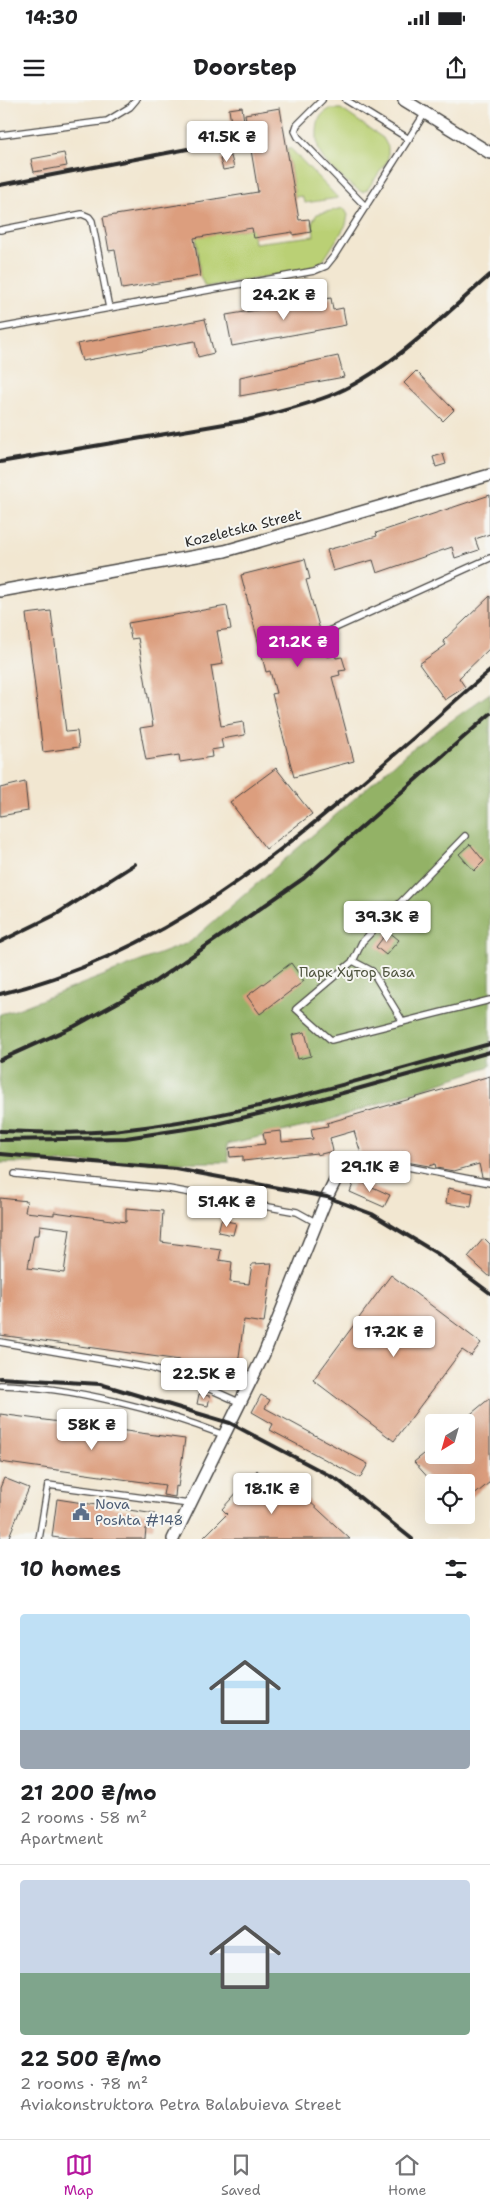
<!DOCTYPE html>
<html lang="en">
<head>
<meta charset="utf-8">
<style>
	:root { --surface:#fff; --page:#f6f6f6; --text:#202124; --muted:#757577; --line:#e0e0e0; --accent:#b5179e }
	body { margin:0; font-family:"Shantell Sans",sans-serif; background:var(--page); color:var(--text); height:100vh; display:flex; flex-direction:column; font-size:19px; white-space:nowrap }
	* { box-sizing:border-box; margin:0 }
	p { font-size:16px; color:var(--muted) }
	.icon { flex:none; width:28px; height:28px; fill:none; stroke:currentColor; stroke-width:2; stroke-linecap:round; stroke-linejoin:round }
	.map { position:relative; height:1439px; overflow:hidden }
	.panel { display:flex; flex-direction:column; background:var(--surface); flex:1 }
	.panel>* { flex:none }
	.needle { width:32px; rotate:217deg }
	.tools { position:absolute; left:425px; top:1314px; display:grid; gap:10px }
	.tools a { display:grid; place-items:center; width:50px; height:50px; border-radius:5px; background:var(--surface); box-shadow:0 5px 20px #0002; font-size:25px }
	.price { position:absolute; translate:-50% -42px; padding:0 11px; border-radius:5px; background:#fff; color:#222; font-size:16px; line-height:32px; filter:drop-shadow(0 1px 2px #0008) }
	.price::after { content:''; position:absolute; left:50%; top:30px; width:15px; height:11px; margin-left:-8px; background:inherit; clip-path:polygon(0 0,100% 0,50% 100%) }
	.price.selected { background:var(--accent); color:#fff }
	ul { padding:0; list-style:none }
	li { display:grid; align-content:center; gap:10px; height:265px; padding:0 20px }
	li+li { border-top:1px solid var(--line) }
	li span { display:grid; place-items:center; height:155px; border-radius:5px; color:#555 }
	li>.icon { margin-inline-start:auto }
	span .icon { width:90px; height:90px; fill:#fffc; stroke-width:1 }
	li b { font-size:21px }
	h2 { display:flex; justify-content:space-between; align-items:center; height:60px; padding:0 20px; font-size:21px }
	.status { display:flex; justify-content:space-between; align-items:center; height:35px; padding:0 25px; background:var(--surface); direction:ltr }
	.status svg { height:14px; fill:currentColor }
	header { display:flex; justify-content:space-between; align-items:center; height:65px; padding:0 20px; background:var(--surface); font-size:22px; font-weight:700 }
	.tabs { display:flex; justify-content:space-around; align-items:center; height:70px; border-top:1px solid var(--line); background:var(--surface); font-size:14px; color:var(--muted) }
	.tabs a { display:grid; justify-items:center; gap:2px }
	.tabs .selected { color:var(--accent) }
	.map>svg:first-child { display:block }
</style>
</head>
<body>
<div class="status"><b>14:30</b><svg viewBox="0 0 49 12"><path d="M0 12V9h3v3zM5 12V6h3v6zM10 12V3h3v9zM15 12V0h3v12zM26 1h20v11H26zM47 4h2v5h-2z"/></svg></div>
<header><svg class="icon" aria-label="menu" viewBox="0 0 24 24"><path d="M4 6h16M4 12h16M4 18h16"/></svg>Doorstep<svg class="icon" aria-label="share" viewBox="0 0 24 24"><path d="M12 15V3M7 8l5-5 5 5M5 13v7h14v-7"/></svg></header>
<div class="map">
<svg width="490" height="1439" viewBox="0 0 490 1439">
	<rect width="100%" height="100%" fill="#f6f6f2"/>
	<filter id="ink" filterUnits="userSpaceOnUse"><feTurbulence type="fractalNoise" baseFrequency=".02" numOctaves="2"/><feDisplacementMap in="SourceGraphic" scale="10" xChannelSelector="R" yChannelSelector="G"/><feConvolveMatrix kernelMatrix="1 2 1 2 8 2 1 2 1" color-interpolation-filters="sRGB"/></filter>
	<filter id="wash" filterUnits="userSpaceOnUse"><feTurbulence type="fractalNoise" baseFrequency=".0096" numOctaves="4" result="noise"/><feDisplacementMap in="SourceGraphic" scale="20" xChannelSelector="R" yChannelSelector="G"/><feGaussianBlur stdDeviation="1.12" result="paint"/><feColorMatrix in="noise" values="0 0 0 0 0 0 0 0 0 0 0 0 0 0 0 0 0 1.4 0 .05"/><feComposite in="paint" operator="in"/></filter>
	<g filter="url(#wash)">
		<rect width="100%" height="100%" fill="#f2e7d1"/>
		<path fill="#bad075" stroke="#727e50" d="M330,9H341L383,38L388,47V60L367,90L362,92C351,87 327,66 321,55C316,47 316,28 319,20C321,14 325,12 330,9Z
			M287,48L291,49L338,98L305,103L302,96L295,97Z
			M344,108L348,115L346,125L323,161L305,170L205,187L200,176L196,137L252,128L254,143L314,136L312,122L317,114Z"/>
		<path fill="#93b266" stroke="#5f6e48" d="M490,593V966L318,1024L227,1044L229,1062L0,1063V914L15,910L190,842L409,651Z"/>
		<g id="blocks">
			<path fill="#dc9e7e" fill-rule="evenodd" d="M242,7L244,21L231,23L229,9Z
				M280,8L299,120L309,119L311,132L293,135V132L254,138L252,128L194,138L200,176L122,189L115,150L109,151L103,117L258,92L245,14Z
				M64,53L67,66L34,72L31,59Z
				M231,56L234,68L223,70L220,59Z
				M331,198L333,210L343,208L346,225L232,246L226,215Z
				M205,219L214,253L198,257L195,241L82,261L77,244Z
				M338,256L344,277L240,296V277Z
				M416,271L454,310L443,321L404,283Z
				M443,354L446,364L436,367L433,357Z
				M490,395V434L475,439L479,450L455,458L452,447L377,473L373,460L333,471L327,450L377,436L376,433Z
				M305,459L310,479L306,480L320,530L318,535L322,539L327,557L335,555L336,558L342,557L346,570L339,571L340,575L332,577L354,661L294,677L272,594L276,593L270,571L266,572L241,475Z
				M490,496V548L459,578L465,587L445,600L419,564L446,545L443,541Z
				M227,506L231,529L217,531L223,564L211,566L221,626L243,622L245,635L221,639L223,648L211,650L212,657L180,662L179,655L146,660L140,628L153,626L138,538L131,539L128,523Z
				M51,511L66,632L77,631L79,647L43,652L26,514Z
				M276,668L312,714L266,749L230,702Z
				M25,682L28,711L0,716V688Z
				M470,744L484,761L474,771L459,754Z
				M388,831L399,840L386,855L376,847Z
				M291,863L304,881L260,914L247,896Z
				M305,932L311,956L298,959L292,935Z
				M490,976V1078L482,1077L479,1064L454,1071L436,1068L435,1064L429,1066L406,1062L403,1052L378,1060H363L354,1031L330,1038L333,1051L317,1055V1053L243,1061V1056L230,1057L229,1048L265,1044L263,1033L281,1031L282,1042L313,1039L311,1029L328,1026L327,1023Z
				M355,1079L390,1095L384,1107L350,1092Z
				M448,1088L473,1093L471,1107L446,1103Z
				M0,1098L27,1101L25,1112L54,1115V1112L126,1122V1108L163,1111L161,1142L221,1150L219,1160L232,1162L230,1182L249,1184L252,1164L272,1163L264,1223L244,1220L236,1279L179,1271L180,1260L0,1235ZM40,1125L70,1129L64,1173L28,1168L34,1135H39Z
				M221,1120L236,1123L233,1135L218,1132Z
				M484,1138L490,1144V1177L468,1157Z
				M391,1175L481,1243L471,1256L462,1250L394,1341L313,1280Z
				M199,1294L210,1296L208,1306L197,1304Z
				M261,1295L270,1300L265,1308L368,1364L360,1378L270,1330L273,1324L252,1312Z
				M490,1298V1382L466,1402V1382H432L414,1362L434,1346V1355H466V1318Z
				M0,1314L185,1339L178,1387L176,1386L175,1397L163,1395L165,1385L0,1362Z
				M257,1370L283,1395L292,1385L350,1439H202L227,1414L222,1409Z
				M4,1378L29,1388L8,1439H0V1388Z
				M57,1399L155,1414L153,1428H146L145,1439H67L52,1437Z"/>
		</g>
	</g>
	<g filter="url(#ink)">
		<use href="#blocks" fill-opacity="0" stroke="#494744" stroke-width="1"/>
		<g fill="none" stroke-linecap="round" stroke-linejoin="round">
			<g stroke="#494744" stroke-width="8">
				<path id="service" d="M322,0L297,25L295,31L298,37L366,107
					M346,0L409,39
					M1,35L107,21L130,7L136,0
					M0,130L82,114L89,117L92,121L109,208
					M0,228L314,171L326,166L334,156L425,13
					M322,534L490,458
					M465,736L362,842L353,861L296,909L331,940L490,900
					M353,861L372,871L403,922
					M348,1065L392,1064L490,1083
					M15,1074L169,1089L297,1112L317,1123
					M0,1242L150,1268L212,1290L241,1303
					M0,1285C73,1287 156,1309 224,1335
					M39,1439L48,1385L189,1404"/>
			</g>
			<g stroke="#494744" stroke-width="14">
				<path id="minor" d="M404,0L490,53
					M0,491L225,451L490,375
					M173,1439L264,1254L327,1097L336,1079L348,1065"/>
			</g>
			<use href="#service" stroke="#fff" stroke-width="5.5"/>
			<use href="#minor" stroke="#fff" stroke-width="11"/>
			<path stroke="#2b2b2b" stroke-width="4" d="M0,85L224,42
				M0,362L248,320C275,313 303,306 329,296C388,273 442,217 490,175
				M0,842L55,815L135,764
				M0,894C169,853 289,746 416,636C441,614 465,591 490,571
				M0,960L75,926L153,883L304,778L490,614
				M0,1031C42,1032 87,1035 129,1029C252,1015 371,976 490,944
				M0,1040L126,1038L212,1025L321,999L490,952
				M0,1054L176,1069L327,1097L372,1114L438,1154L490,1193
				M0,1278L100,1284L230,1323L338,1380L412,1439"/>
		</g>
	</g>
	<defs>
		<g id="civic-bare" transform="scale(1.35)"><path d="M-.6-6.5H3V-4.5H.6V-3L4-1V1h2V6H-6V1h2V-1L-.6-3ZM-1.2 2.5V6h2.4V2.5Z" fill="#5c6f8a" stroke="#f6f6f2" stroke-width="2.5" paint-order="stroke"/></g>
	</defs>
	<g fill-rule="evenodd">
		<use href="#civic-bare" x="81" y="1412"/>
	</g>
	<g text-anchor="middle" stroke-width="4" stroke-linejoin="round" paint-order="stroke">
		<g font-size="14" fill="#2b2b2b" stroke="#f6f6f2">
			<text transform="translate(243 428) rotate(-14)" y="5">Kozeletska Street</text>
		</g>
		<g font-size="14" fill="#4f543e" stroke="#f6f6f2">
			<text x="357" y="877">Парк Хутор База</text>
		</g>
		<g font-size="14" fill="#4e5e75" stroke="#f6f6f2" text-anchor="start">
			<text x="95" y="1409">Nova<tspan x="95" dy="16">Poshta #148</tspan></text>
		</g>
	</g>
</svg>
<div class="tools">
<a><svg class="needle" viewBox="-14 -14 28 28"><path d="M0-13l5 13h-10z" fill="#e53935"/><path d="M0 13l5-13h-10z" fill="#757577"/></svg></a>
<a><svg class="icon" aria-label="locate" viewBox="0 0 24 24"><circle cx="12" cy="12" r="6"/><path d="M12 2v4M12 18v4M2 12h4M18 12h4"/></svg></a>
</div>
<b class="price" style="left:227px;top:63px">41.5K ₴</b>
<b class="price" style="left:284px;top:221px">24.2K ₴</b>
<b class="price selected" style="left:298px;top:568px">21.2K ₴</b>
<b class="price" style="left:387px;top:843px">39.3K ₴</b>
<b class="price" style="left:370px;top:1093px">29.1K ₴</b>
<b class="price" style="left:227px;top:1128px">51.4K ₴</b>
<b class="price" style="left:394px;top:1258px">17.2K ₴</b>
<b class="price" style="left:204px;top:1300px">22.5K ₴</b>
<b class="price" style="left:92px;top:1351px">58K ₴</b>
<b class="price" style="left:272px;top:1415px">18.1K ₴</b>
</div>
<section class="panel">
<h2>10 homes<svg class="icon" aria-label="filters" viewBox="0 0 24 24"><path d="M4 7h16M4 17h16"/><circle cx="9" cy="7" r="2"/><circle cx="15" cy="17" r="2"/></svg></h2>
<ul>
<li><span style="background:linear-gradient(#bfe0f5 75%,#9aa5b1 0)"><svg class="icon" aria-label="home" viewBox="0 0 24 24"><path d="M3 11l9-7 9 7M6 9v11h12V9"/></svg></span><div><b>21 200 ₴/mo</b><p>2 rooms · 58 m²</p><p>Apartment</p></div></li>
<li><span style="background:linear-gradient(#c9d6e8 60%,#7fa58c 0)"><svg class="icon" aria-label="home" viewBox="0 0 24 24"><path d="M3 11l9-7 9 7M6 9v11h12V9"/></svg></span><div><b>22 500 ₴/mo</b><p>2 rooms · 78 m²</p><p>Aviakonstruktora Petra Balabuieva Street</p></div></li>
</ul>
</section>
<nav class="tabs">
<a class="selected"><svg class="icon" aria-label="map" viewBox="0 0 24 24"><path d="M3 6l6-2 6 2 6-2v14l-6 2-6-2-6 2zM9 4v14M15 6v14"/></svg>Map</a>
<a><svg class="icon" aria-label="saved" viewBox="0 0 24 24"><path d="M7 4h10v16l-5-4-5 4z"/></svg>Saved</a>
<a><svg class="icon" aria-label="home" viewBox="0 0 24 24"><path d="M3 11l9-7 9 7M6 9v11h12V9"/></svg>Home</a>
</nav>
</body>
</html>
